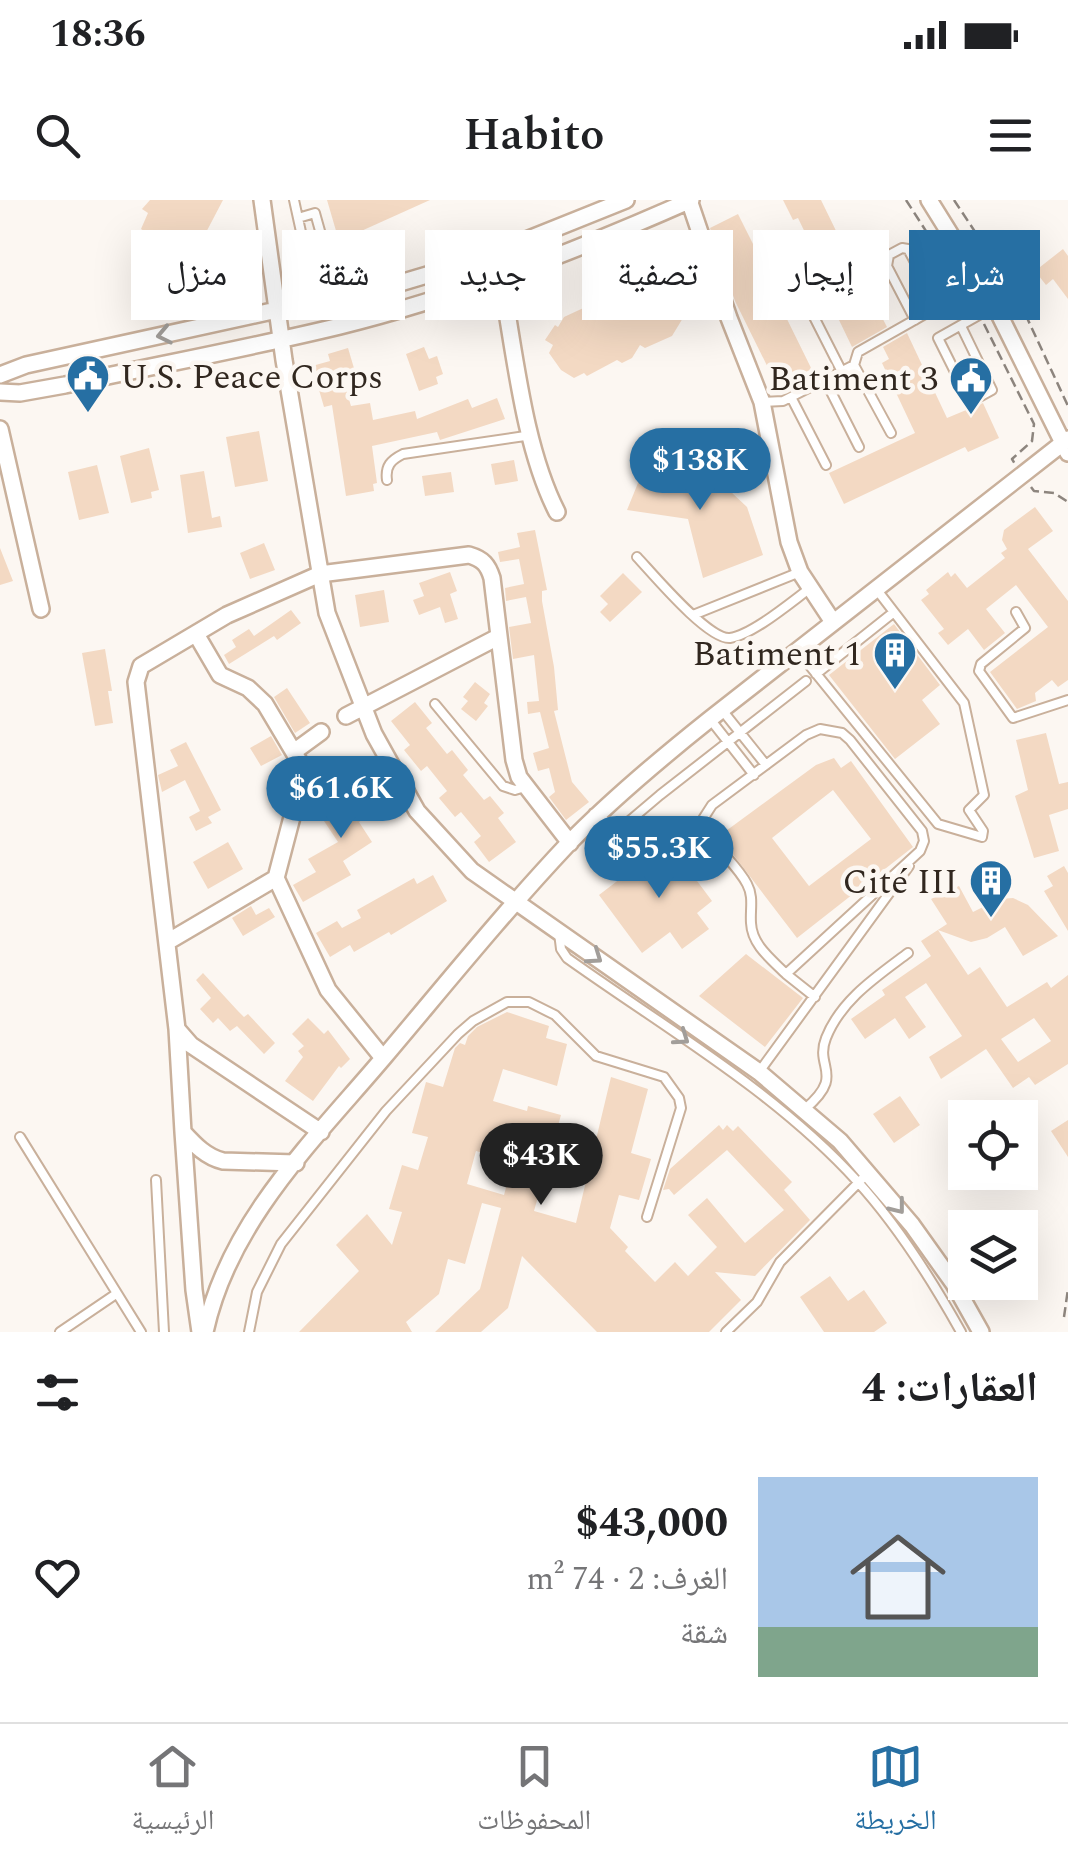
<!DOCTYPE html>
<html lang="ar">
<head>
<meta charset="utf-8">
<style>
	:root { --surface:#fff; --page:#f2f2f2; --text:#202124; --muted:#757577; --line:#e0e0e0; --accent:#266fa3 }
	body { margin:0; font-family:Spectral,"Noto Naskh Arabic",serif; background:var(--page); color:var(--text); direction:rtl; height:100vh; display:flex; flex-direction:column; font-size:38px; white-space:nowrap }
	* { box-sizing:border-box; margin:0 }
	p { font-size:32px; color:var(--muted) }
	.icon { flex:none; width:55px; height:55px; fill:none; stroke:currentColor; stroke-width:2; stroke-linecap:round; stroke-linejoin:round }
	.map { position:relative; height:1132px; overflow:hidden; direction:ltr }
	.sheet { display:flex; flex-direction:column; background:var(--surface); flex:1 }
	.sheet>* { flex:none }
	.hud { position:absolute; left:30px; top:30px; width:1010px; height:90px; direction:rtl; display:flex; gap:20px }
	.buttons { position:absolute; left:948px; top:900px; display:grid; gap:20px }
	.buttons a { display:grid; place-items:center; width:90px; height:90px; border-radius:0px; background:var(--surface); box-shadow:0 10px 40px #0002; font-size:50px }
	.price { position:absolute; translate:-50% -85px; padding:0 22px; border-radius:35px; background:var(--accent); color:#fff; font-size:32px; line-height:65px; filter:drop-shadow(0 2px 5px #0008) }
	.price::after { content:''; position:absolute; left:50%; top:60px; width:30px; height:22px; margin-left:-15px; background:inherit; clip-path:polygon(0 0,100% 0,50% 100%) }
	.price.current { background:#222; color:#fff }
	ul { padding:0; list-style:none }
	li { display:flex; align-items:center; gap:30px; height:250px; padding:0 30px }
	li+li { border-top:2px solid var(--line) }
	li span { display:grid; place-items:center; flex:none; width:280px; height:200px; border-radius:0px; color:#555 }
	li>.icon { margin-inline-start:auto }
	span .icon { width:120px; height:120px; fill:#fffc; stroke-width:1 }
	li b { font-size:42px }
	h2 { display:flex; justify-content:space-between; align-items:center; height:120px; padding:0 30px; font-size:42px }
	.pill { padding:0 35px; border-radius:0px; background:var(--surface); box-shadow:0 10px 40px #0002; font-size:35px; line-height:90px }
	.pill.current { background:var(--accent); color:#fff }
	.status { display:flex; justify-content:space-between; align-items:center; height:70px; padding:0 50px; background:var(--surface); direction:ltr }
	.status svg { height:28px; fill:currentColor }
	header { display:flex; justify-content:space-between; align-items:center; height:130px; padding:0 30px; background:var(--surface); font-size:45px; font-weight:600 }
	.dock { display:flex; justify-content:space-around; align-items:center; height:140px; border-top:2px solid var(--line); background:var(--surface); font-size:28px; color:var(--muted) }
	.dock a { display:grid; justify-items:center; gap:5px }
	.dock .current { color:var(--accent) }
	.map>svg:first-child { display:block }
</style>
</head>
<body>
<div class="status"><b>18:36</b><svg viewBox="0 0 49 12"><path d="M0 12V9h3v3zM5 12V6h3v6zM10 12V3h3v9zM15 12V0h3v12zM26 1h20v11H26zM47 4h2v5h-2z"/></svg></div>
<header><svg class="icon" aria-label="menu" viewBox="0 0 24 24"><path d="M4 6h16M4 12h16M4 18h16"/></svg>Habito<svg class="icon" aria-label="search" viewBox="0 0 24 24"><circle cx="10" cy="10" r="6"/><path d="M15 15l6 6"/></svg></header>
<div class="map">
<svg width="1068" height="1132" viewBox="0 0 1068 1132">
	<rect width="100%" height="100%" fill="#fcf7f2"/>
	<path fill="#f3d9c3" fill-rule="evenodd" d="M150,0H223L201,42L233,65L216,84L184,62L159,96L138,80L160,41L141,29L148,13L142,9Z
		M327,0H430L339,41Z
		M783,0H821L840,39L858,30L873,61L854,70L870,104L874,102L887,127L852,147L839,120L844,118L830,88L783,111L815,176L781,194L735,101L710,28L738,14L766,70L812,47L798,18L793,20Z
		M1063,49L1068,56V99L1053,79L1046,85L1035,71Z
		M652,75L676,90L686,113L672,136L645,148L640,145L632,158L622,163L617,160L587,176L584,173L574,178L561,170L549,153L553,145L545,140L555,125L558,127L564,117L592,104L600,91L613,99L618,92Z
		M907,133L947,218L983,203L999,238L968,252L965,247L844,304L829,273L915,233L882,163L889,159L883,147Z
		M424,147L429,159L437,156L443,174L436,177L438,184L419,191L406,154Z
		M348,148L356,175L343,180L351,206L370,203L373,220L415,211L417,219L468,199L472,208L497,198L505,219L440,240L437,232L372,246L377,283L373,284L374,291L346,296L332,205L324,207L312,166L330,161L328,154Z
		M259,231L268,281L235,287L226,237Z
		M149,248L159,290L151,292L152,298L131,303L120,256Z
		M649,256L714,276L747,307L763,355L703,378L688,319L627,310Z
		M514,260L518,281L495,285L491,264Z
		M97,265L109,313L79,320L68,272Z
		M204,271L212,318L220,316L222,327L188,333L180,275Z
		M451,272L454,292L425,296L422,276Z
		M1035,307L1053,331L1028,349L1068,401V480L1058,487L1052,480L1035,493L1036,501L1017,509L990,472L1048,427L1016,385L986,409L1005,433L984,450L968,429L948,445L938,433L944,429L921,400L929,394L926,390L948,372L951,377L955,373L967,388L1005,358L1001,353L1007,349L1002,340L1004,330Z
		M535,330L547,390L542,391V401L554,467L558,510L554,511L572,582L589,602L566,620L549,597L555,592L549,568L538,571L533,553L549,548L540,512L528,514L527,502L539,501L534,455L513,459L509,427L531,423L526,397L506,401L505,388L524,384L519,359L500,362L498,352L520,347L517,333Z
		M264,343L275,370L250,379L240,353Z
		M0,348L13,381L0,385Z
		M450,372L457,391L450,394L458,419L445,423L440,407L419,415L413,400L424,396L419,383Z
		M623,373L642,392L610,422L600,412L608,404L600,396Z
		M384,390L389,422L360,427L355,395Z
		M291,410L301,423L277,440L274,436L229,464L224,455L236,447L232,440L249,429L254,436Z
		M894,424L940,485L922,500L940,524L895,559L829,475Z
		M105,449L112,491H108L113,523L95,526L82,453Z
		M475,482L490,494L484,503L488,506L476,521L461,509L468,501L463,497Z
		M287,488L310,523L295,533L274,497Z
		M415,502L432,523L426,528L447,554L452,550L468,570L463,575L484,600L490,596L504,613L498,618L516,642L489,662L474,642L481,636L461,612L455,617L439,598L447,591L427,566L421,571L404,550L410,545L391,521Z
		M1046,533L1059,584L1068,582V609L1049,615L1059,651L1034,658L1015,596L1028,590L1016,540Z
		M271,536L282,555L261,566L250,548Z
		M186,542L221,610L208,617L212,623L196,631L189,617L200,611L185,580L162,592L158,575L178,566L170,550Z
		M834,558L841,568L851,561L913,647L797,738L719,636L816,565ZM833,590L871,639L809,686L772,638Z
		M375,582L389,600L359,622L372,642L343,661L351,675L303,702L293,685L316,672L308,659L338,642L320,615L345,600L346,602Z
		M228,642L243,669L208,689L193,662Z
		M668,642L712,701L697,713L709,729L682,749L670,732L642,753L599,695Z
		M1064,666L1068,673V731L1044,691L1053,686L1047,676Z
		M433,675L447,701L391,735L389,732L354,752L350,745L330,757L316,733L337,721L342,728L361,718L357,710L414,678L417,684Z
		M959,686L973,712L999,699L1013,698L1028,705L1058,736L1023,756L1005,727L987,738L971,742L938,730L968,775L980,767L1007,807L1047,782L1051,788L1068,775V864L1035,885L1029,877L1013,888L986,849L941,879L929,857L962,836L926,783L905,797L926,827L909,839L895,818L865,839L851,819L885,795L882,790L931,756L921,741L947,724L931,699ZM1034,818L1051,841L1018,862L1001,839Z
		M251,706L256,715L269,708L275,717L243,736L232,718Z
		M746,754L803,798L765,847L699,796Z
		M203,773L237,810L244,817L248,814L275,843L264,854L237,826L230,831L218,818L213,823L200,809L211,798L196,780Z
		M507,812L549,826L546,838L567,844L557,886L503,869L493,901L527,911L528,906L561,915L534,1011L576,1023L611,877L648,889L631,953L651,959L639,1000L619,995L610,1028L628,1047L625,1051L655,1082L675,1062L688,1076L717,1047L688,1015L707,998L745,1043L784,1010L727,950L674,995L669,989L663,990L670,969L719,925L723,930L727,925L733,931L738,926L792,982L784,990L810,1020L755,1076L715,1072L741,1100L709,1132H597L522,1056L508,1108L481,1132H435L480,1089L501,1008L482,1003L465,1064L448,1059L439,1094L406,1122L412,1132H299L359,1071L336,1045L367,1014L392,1045L402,1012L389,1009L402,965L418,970L428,937L412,933L426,882L443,887L455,848L460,843L465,845L468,836L477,827ZM476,951L513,961L504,995L467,984Z
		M308,818L324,834L328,830L350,859L341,868L339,866L313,901L285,881L303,857L298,851L304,846L292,834Z
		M900,896L920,925L894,943L873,914Z
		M1068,920V957L1051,931Z
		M830,1076L848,1101L864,1090L887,1123L874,1132H824L800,1097Z"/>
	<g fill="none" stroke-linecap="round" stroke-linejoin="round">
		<g stroke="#c9b09b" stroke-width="12">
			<path id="lane" d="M294,0L303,41
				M298,18L315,13L329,63L371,49L385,87
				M812,113L842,172
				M915,120L887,66L889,55L902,48L908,49L938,106
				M961,126L992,190L970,202L938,138L995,106
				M854,165L891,233
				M825,180L859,247
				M791,197L826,265
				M762,202L783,201L854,165L858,152L948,101L968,96L984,86
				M387,280C385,266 391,260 403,254L532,235
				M637,357C653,374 708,440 730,438C752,435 790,403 809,389
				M1016,412L1025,428L981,464L979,471L1013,518L1068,500
				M693,415L800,372
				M797,450L938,624L982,637L983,631L969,610L984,595L964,503L877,390
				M816,474L894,412
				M435,504L503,586L515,590L525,587
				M722,510L766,565
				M710,519L754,575
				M820,529L842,533L850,540L922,631L924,641L920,651L786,774C771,759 752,745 751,723C750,709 754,697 747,684C735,661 709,645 703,619L712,605L806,535Z
				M594,651L660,595L806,481
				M559,733L561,749L567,758C665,828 775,891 857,981C898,1026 932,1080 961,1132
				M786,774L815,797
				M759,872L909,666
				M805,909C846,874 814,868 826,838C841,800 876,777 908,753
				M20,937L141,1132
				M156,980L164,1132
				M60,1132L116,1094
				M249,1132L257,1092L281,1044L386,911L458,834L473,821L507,802H529L555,815L596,856L664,877L679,898L681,908L647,1017
				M726,1132L757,1102L780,1062L869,972"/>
		</g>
		<g stroke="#c9b09b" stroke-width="20">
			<path id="street" d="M262,0L284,160L327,413L374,534L417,611L472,671L759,872L840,941L912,1025L954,1084L981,1132
				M689,0L729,118L762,202L789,342L800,372L833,422
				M929,0L995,106L1068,253
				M501,78C515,152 523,245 557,312
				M0,175L26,165L400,83L474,61L626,0
				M0,192L20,193L65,185C157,165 249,148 340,126C461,96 578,50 691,0
				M0,229L41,409
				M196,434L220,475L248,488L265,504L302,566V579L276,678L328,790L383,858
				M346,516L498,437
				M295,551L321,532
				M596,616L613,635
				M169,741L276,678
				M177,829L183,932C195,945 206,957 223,961L296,963
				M183,932L194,1090L200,1132
				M321,932L191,845L177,829L136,482L141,466L227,415L320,374L469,355C483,359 488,365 492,378L514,560L519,577L570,643
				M205,1132C229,1021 314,940 385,856C445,785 504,712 568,644C612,599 661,558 710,519L1068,239"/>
		</g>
		<path stroke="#8d857e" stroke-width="2.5" stroke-dasharray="10 5" stroke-linecap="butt" d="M906,0L962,87
			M954,0L1015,92L1068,206
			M984,124L1034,224L1032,241L1012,259L1015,264
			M1031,287L1034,291L1054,293L1068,302
			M1064,1117L1068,1089"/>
		<use href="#lane" stroke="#fff" stroke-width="8"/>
		<use href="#street" stroke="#fff" stroke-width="15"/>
	</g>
	<defs><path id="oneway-chevron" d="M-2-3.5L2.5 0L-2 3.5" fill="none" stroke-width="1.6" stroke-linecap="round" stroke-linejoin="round" transform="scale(2.5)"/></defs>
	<g stroke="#a29e9a">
		<use href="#oneway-chevron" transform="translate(164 135) rotate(168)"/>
		<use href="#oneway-chevron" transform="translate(595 757) rotate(35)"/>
		<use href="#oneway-chevron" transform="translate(682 838) rotate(35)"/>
		<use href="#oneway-chevron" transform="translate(898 1007) rotate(52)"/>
	</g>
	<defs>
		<g id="civic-pin" transform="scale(2.25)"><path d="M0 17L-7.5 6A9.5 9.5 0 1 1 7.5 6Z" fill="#266fa3" stroke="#fcf7f2"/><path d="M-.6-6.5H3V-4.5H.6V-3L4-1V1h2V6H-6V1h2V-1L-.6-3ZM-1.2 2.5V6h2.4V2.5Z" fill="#fff"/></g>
		<g id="building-pin" transform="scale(2.25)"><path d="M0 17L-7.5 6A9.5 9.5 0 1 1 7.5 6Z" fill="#266fa3" stroke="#fcf7f2"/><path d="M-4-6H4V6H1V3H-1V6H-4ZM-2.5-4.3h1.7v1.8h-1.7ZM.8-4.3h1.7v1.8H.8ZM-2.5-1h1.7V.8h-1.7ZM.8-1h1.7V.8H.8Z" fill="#fff"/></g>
	</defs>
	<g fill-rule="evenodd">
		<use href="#civic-pin" x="88" y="176"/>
		<use href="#civic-pin" x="971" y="178"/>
		<use href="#building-pin" x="895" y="453"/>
		<use href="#building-pin" x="991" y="681"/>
	</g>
	<g text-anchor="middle" stroke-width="9" stroke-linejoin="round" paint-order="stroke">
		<g font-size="35" fill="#31271f" stroke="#fcf7f2" text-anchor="end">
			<text x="120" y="188" text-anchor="start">U.S. Peace Corps</text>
			<text x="938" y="190">Batiment 3</text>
			<text x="862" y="465">Batiment 1</text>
			<text x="958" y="693">Cité III</text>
		</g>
	</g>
</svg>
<div class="buttons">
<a><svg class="icon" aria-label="locate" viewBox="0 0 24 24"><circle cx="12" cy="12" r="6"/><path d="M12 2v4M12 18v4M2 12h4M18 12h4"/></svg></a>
<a><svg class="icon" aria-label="layers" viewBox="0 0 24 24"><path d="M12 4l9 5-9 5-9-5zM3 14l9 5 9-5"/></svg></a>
</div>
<b class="price" style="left:700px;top:313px">$138K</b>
<b class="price" style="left:341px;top:641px">$61.6K</b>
<b class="price" style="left:659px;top:701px">$55.3K</b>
<b class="price current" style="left:541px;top:1008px">$43K</b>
<div class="hud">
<a class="pill current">شراء</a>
<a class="pill">إيجار</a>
<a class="pill">تصفية</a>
<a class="pill">جديد</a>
<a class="pill">شقة</a>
<a class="pill">منزل</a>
</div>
</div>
<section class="sheet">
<h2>العقارات: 4<svg class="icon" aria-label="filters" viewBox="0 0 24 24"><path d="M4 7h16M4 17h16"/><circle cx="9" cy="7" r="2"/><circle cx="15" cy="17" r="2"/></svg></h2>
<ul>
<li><span style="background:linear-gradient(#a9c7e8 75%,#7fa58c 0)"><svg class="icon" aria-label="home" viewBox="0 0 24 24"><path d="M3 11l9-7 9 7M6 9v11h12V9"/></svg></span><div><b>$43,000</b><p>الغرف: 2 · 74 m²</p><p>شقة</p></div><svg class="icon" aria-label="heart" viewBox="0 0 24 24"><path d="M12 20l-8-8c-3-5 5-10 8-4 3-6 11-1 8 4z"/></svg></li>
</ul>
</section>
<nav class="dock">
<a class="current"><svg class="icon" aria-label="map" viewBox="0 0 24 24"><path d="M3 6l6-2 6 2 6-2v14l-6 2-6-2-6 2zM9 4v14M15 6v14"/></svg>الخريطة</a>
<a><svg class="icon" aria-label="saved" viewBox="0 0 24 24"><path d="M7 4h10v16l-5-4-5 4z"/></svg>المحفوظات</a>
<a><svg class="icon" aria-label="home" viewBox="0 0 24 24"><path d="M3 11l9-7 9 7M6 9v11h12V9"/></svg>الرئيسية</a>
</nav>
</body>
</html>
